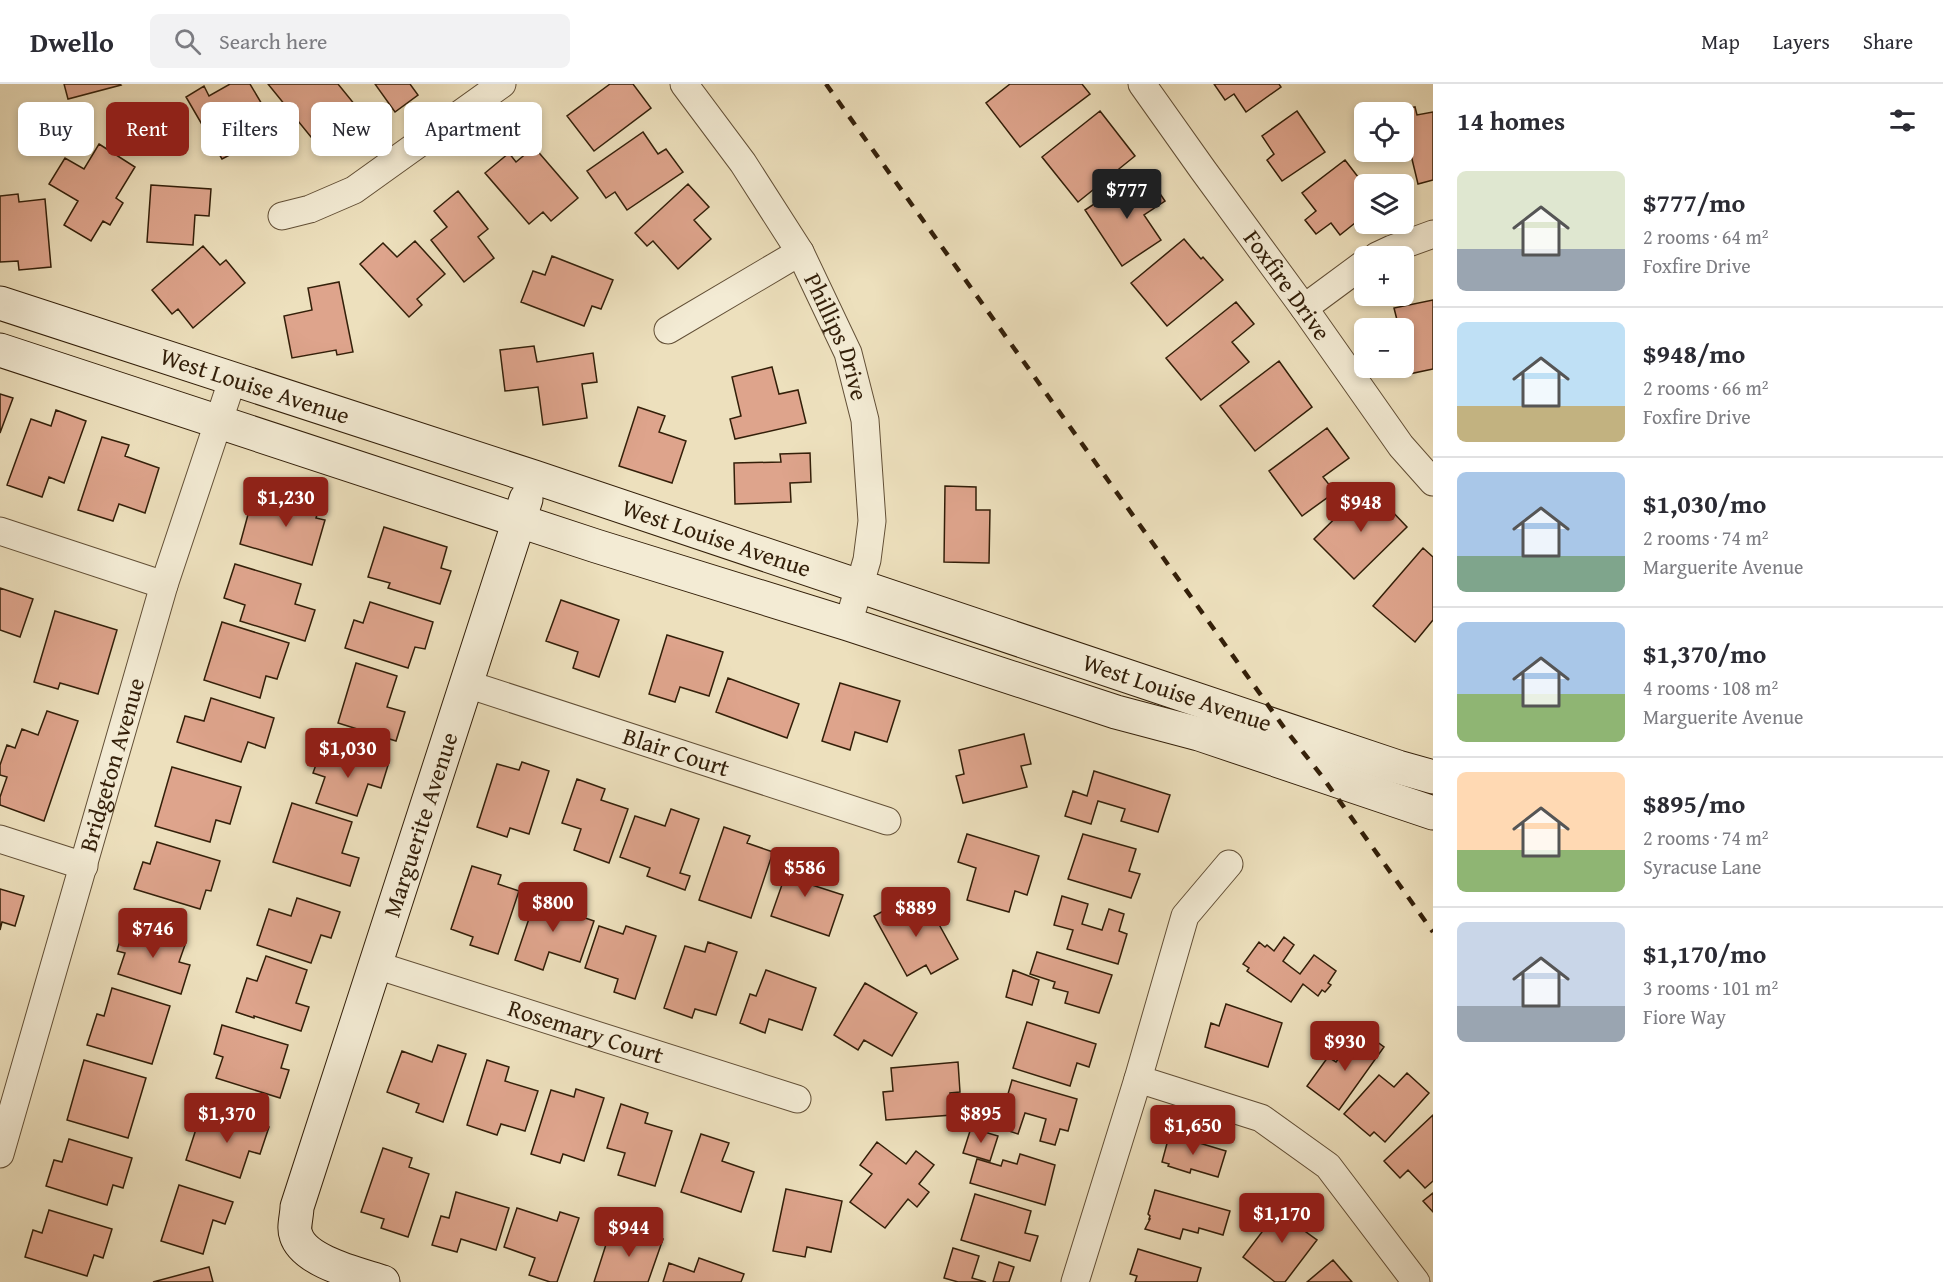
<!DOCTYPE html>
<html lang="en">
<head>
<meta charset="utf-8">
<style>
	:root { --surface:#fff; --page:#f2f2f3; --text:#2b2b33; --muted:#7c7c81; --line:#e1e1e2; --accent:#8f2418 }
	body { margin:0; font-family:"Gentium Book Plus",serif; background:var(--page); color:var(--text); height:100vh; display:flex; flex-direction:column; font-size:22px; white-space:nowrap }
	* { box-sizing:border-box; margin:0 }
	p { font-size:20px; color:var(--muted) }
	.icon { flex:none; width:33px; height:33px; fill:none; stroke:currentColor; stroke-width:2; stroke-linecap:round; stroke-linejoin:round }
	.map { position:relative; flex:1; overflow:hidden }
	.panel { display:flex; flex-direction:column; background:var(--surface); width:510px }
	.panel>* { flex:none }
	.top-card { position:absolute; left:18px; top:18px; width:570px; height:54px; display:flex; gap:12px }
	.controls { position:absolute; left:1354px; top:18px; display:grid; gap:12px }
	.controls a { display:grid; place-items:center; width:60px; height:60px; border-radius:9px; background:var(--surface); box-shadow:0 3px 9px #0003; font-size:30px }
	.price { position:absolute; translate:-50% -51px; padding:0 14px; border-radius:6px; background:var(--accent); color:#fff; font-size:20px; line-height:39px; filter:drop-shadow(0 2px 3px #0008) }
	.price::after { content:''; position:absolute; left:50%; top:36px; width:18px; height:14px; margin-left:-9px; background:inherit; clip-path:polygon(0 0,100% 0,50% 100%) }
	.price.current { background:#222; color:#fff }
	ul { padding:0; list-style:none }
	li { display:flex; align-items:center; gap:18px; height:150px; padding:0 24px }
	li+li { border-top:2px solid var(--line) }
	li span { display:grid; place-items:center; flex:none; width:168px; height:120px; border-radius:9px; color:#555 }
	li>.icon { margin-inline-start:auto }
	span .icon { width:72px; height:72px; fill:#fffc; stroke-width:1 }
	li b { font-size:26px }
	h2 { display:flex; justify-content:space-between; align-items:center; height:72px; padding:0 24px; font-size:26px }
	.chip { padding:0 21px; border-radius:9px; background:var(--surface); box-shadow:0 3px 9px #0003; font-size:21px; line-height:54px }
	.chip.current { background:var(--accent); color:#fff }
	header { display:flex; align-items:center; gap:36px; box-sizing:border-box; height:84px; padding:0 30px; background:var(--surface); border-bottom:2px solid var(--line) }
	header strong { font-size:28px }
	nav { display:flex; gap:33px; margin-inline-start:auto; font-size:21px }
	.search { width:420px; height:54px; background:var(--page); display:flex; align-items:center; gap:15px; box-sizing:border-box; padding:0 21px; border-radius:9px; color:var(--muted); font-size:22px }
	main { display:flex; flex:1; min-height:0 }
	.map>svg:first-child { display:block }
</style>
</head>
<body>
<header>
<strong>Dwello</strong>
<div class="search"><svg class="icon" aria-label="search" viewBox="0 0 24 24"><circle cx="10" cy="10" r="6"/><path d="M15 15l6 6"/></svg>Search here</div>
<nav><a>Map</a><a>Layers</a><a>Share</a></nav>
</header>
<main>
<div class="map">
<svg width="1433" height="1198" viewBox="0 0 1433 1198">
	<rect width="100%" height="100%" fill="#ede0bd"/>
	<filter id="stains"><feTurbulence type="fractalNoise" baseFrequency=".00333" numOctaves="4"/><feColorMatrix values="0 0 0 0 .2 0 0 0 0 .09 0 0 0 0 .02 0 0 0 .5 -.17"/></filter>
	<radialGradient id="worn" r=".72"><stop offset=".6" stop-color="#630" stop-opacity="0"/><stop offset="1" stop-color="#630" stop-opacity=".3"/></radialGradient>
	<path fill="#dea48c" stroke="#331f09" stroke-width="1.5" d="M64,0H120L121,1L68,15Z
		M230,0H250L266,27L241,42L251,60L222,75L186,13L204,2L209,12Z
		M268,0H338L360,27L336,45L330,37L311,53Z
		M375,0H410L418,11L395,28Z
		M610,0H633L651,24L594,67L567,32Z
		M1010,0H1082L1090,10L1020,63L986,19Z
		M1214,0H1279L1281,3L1246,28L1234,10L1225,16Z
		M1415,23L1417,31L1433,28V96L1418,100L1404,42V28H1401L1400,26Z
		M1100,27L1135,72L1078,118L1042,73Z
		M1297,27L1325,68L1282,97L1267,76L1274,70L1262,52Z
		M643,48L658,70L666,65L683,88L627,126L615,108L606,114L587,87Z
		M99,60L135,83L116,114L123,119L110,141L103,137L91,157L64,141L78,117L49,100L65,74L84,85Z
		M534,63L578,114L551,137L543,128L529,140L485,89L509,69L516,78Z
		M1345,76L1365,102V131L1340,151L1331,139L1316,150L1305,136L1316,127L1302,109Z
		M1150,95L1165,117L1144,131L1161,156L1122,182L1085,126L1129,97L1134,105Z
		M688,100L709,123L694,136L711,155L678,185L653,157L647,162L635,149Z
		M151,101L211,105L209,132L195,131L193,161L147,158Z
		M458,107L488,145L478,153L494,174L464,198L431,156L447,143L434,127Z
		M18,110L19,118L45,115L51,183L19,186L18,177L0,178V112Z
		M1184,155L1201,175L1203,173L1223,196L1167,242L1131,199Z
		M415,157L445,190L417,215L422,221L409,233L360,180L383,159L397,173Z
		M203,162L220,181L226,176L245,199L193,244L178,225L172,230L152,206Z
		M552,172L613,196L601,225L592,222L584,242L521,218L533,187L545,191Z
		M339,198L353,268L337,271L336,266L292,274L284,232L312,226L308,204Z
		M1433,216V285L1409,290L1404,269V244H1399L1394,224Z
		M1236,218L1254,240L1232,258L1249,278L1201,316L1166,274Z
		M534,262L537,278L593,269L597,298L582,300L587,334L543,341L538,303L505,307L500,266Z
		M1279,277L1312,323L1255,367L1220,322Z
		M772,283L779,310L798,306L806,339L735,355L730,335L741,332L732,293Z
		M0,310L13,314L0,349Z
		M638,323L665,332L659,348L686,357L672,399L619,382Z
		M56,326L86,337L64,399L49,393L42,413L7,401L31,335L51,342Z
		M1327,344L1349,374L1323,393L1335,408L1302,432L1269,387Z
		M102,353L129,361L125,372L159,384L145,429L119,420L113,437L78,426Z
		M810,369L811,398L790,399L791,418L735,420L734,379L781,378L780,370Z
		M945,402L976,403V426H990L989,479L944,478Z
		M1368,402L1407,443L1354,495L1314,455Z
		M273,405L321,419L316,434L325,436L312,481L240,460L249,427L265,431Z
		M384,443L447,463L441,484L451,487L440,520L388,504L390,499L368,493Z
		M1423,464L1433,473V536L1415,558L1373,522Z
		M235,480L301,500L295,520L315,526L305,557L240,537L245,521L224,514Z
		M0,504L33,515L20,553L0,546Z
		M561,516L619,536L599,593L573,584L578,568L546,557Z
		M370,518L433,538L425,565L415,563L408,584L345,564L354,536L363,539Z
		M55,527L117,546L98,610L60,599L58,605L34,598Z
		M222,538L289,559L277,595L266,592L260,614L204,596Z
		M667,551L723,568L709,612L680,603L675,618L649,610Z
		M356,579L397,592L387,623L405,628L396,657L338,639Z
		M728,594L799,620L787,654L716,628Z
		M840,599L900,617L887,658L855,648L850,666L822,657Z
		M211,614L274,634L265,664L248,658L241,678L177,658L185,632L204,637Z
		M47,627L78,637L44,737L0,721V713L7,693L0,691V681L7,661L15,664L22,645L38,651Z
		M1024,650L1031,680L1021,682L1027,703L963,719L956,692L964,690L959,666Z
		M322,664L355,675L357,668L389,678L381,704L368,700L357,732L316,719L325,693L313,689Z
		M522,678L549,687L529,750L510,744L507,753L477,743L497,680L519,686Z
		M172,683L241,703L230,740L216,736L210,758L155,742Z
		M1094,687L1170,711L1158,748L1121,737L1125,725L1098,717L1091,740L1065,732L1073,707L1087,712Z
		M577,695L605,705L601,716L628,725L609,779L574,766L581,745L562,739Z
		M292,719L352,738L342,769L359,774L350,802L273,778Z
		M671,725L699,735L680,789L690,792L685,806L647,792L650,784L620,773L635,732L665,742Z
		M724,743L750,752L747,759L773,768L751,834L699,816Z
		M967,750L1039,772L1027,811L1015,807L1009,828L967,816L976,784L958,778Z
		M1083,750L1136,765L1129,787L1140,790L1131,814L1068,795Z
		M157,758L220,777L211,807L206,806L200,825L134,805L143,778L150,780Z
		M781,771L818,783L812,801L843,811L829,852L771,832L784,795L774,791Z
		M472,782L501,791L498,800L519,807L498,870L470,861L473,853L451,845Z
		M0,805L24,812L15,842L2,838L0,846Z
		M538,808L565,816L562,826L594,837L580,878L549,868L543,886L515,876Z
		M1062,812L1088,820L1082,840L1102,846L1109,825L1124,830L1119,847L1127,850L1118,880L1067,865L1073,846L1054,841Z
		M297,814L340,828L331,854L321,851L311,879L257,861L269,825L291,832Z
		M925,815L958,875L931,890L926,881L907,892L874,832L898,819L903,827Z
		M125,839L186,858L179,878L190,881L181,910L118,890L125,869L117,867Z
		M599,842L623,850L626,842L656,852L635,915L614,908L618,895L585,884Z
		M1284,853L1294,861L1283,877L1300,890L1314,871L1336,887L1328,899L1331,901L1325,908L1322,906L1318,912L1303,900L1291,918L1247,887L1249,884L1243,880L1259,858L1265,863L1267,861L1274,867Z
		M708,858L737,868L716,931L695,925L692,934L664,924L685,862L705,868Z
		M1037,868L1112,891L1099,929L1065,919L1068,908L1053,904L1055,898L1030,890Z
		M266,872L307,886L296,919L309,923L301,947L254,932V934L236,928L247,894L257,897Z
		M766,886L816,904L802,946L769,935L765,949L740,939L750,910L756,912Z
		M1013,886L1039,896L1032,921L1006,913Z
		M865,899L917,929L892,972L864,956L858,966L834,951Z
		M112,904L170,922L152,980L87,961L97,930L104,932Z
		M1226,920L1282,939L1268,983L1205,963L1211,939L1219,942Z
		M1027,938L1096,960L1089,983L1077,979L1070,1002L1013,984Z
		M222,941L288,961L281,984L289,986L280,1014L216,994L223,973L214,970Z
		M1365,949L1384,963L1339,1026L1307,1002L1328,973L1336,978L1345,966L1351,970Z
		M438,961L466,970L443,1038L416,1028L419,1020L387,1008L402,967L432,978Z
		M84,976L146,994L128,1054L67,1036Z
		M487,976L509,983L505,997L538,1007L525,1047L501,1040L497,1051L467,1041Z
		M958,978L960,1008L950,1009L952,1031L886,1036L883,1008L893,1007L891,984Z
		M1407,989L1429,1009L1385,1058L1374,1048L1370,1052L1344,1030L1379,991L1394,1003Z
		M1012,996L1077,1015L1068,1047L1060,1045L1055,1061L1040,1057L1046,1035L1025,1029L1018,1050L994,1042L1002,1016L1006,1017Z
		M576,1005L604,1014L584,1077L563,1070L560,1079L531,1070L551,1006L574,1013Z
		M621,1020L648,1029L645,1039L672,1047L655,1102L618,1091L625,1069L607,1064Z
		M225,1028L269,1043L260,1070L249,1067L240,1094L186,1076L198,1039L219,1046Z
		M1433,1031V1097L1425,1104L1408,1086L1400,1094L1384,1077Z
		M971,1044L998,1052L990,1077L963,1069Z
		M701,1050L729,1059L722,1077L754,1088L741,1128L681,1108Z
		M1169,1052L1176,1054V1052L1226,1067L1218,1093L1191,1085L1190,1089L1168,1082L1169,1080L1162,1078Z
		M69,1055L132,1074L123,1104L113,1101L107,1121L46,1102L54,1076L62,1078Z
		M877,1058L906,1080L916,1067L934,1081L919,1100L929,1108L917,1123L908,1115L885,1144L850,1118L872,1090L860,1081Z
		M383,1064L412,1074L409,1083L429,1090L408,1153L381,1144L384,1135L361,1128Z
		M1020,1070L1055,1081L1045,1121L970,1099L977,1075L1001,1082L1003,1076L1017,1080Z
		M179,1101L233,1118L225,1140L213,1136L203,1170L161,1157Z
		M786,1105L842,1117L831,1168L807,1163L805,1173L773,1167Z
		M1155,1106L1230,1127L1223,1151L1199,1144L1198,1149L1183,1145L1180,1155L1145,1145L1150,1135H1149L1150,1132L1148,1130Z
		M456,1108L509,1124L496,1166L461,1155L457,1168L432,1161L441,1132L449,1134Z
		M1433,1109V1128L1423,1117Z
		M975,1110L1031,1127L1025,1149L1038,1152L1030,1177L961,1156Z
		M1287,1115L1311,1133L1302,1145L1317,1156L1285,1198H1275L1243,1173Z
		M517,1124L557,1137L560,1128L579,1134L557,1198H550L529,1191L535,1174L504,1163Z
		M49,1126L112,1145L103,1174L94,1171L87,1192L25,1173L33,1146L42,1149Z
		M633,1144L663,1155L648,1198H594L610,1148L629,1154Z
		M953,1164L979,1172L972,1194L986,1198H958L944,1194Z
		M1138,1165L1201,1184L1197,1198H1135L1137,1192L1130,1190Z
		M699,1174L744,1190L741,1198H663L669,1179L694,1188Z
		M1333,1176L1352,1198H1307Z
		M999,1178L1014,1183L1009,1198H993Z
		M209,1183L213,1198H153Z"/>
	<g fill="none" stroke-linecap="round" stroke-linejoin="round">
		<g stroke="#624f36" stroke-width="29">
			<g id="street">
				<path id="s1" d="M684,0L743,79L800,168L848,269L865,336L872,437L867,476L848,540"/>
				<path id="s2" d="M1142,0L1203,86L1304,224L1401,362L1433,398"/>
				<path d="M282,132L310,125L354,106L502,0"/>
				<path d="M1377,172L1392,165L1433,150"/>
				<path d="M1304,224L1365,179"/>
				<path d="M668,246L800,168"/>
				<path d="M0,447L164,501"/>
				<path id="s3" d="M467,600L887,737"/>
				<path d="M0,755L84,782"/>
				<path id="s4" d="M376,881L797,1015"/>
				<path d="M1138,995L1261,1034L1328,1082L1416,1198"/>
				<path id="s5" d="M0,1070L164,501L233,294"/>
				<path d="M1075,1198L1138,995L1185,832L1229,780"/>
			</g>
		</g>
		<g stroke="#331f09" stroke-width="35">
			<g id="secondary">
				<path id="s6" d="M0,219L534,393L1398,683L1433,693"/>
				<path d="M0,266L596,462L848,540L1116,628L1199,650L1433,729"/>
				<path id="s7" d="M383,1198C359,1190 304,1178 296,1151C293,1144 297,1131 297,1123L526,415"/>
			</g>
		</g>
		<use href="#street" stroke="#f3ebd4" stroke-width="27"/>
		<use href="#secondary" stroke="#f3ebd4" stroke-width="33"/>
		<path stroke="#331f09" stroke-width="4.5" stroke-dasharray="10 10" stroke-linecap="butt" d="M826,0L1285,645L1321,691L1433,848"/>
	</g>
	<g text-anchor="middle" stroke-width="5" stroke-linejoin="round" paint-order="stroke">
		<g font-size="24" fill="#331f09" stroke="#f3ebd4">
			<text dy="8" stroke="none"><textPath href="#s2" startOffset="248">Foxfire Drive</textPath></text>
			<text dy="8" stroke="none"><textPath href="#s1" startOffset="297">Phillips Drive</textPath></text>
			<text dy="8" stroke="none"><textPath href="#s6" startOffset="268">West Louise Avenue</textPath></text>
			<text dy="8" stroke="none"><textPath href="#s6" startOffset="754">West Louise Avenue</textPath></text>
			<text dy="8" stroke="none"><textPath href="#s6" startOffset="1240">West Louise Avenue</textPath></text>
			<text dy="8" stroke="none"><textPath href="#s3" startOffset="220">Blair Court</textPath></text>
			<text dy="8" stroke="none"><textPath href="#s5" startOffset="405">Bridgeton Avenue</textPath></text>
			<text dy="8" stroke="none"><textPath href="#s7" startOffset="532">Marguerite Avenue</textPath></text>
			<text dy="8" stroke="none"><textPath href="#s4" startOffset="220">Rosemary Court</textPath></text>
		</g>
	</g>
	<rect width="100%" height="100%" filter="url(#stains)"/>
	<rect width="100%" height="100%" fill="url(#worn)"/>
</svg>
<div class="controls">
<a><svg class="icon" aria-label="locate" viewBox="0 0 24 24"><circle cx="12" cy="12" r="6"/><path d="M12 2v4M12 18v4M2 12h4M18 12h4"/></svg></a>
<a><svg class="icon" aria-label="layers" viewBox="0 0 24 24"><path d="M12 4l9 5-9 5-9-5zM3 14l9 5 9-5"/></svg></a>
<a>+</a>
<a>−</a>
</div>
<b class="price current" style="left:1127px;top:136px">$777</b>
<b class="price" style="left:286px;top:444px">$1,230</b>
<b class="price" style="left:1361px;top:449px">$948</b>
<b class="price" style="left:348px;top:695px">$1,030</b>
<b class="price" style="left:805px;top:814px">$586</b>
<b class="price" style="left:553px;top:849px">$800</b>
<b class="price" style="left:916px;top:854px">$889</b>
<b class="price" style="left:153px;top:875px">$746</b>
<b class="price" style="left:1345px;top:988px">$930</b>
<b class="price" style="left:227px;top:1060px">$1,370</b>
<b class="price" style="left:981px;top:1060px">$895</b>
<b class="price" style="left:1193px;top:1072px">$1,650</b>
<b class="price" style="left:1282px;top:1160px">$1,170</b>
<b class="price" style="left:629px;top:1174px">$944</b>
<div class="top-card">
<a class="chip">Buy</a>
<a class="chip current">Rent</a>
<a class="chip">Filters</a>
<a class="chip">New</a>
<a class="chip">Apartment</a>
</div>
</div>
<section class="panel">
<h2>14 homes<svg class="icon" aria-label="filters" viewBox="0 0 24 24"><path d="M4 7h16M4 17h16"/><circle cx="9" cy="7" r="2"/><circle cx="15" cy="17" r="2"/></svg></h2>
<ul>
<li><span style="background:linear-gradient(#dfe7d0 65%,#9aa5b1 0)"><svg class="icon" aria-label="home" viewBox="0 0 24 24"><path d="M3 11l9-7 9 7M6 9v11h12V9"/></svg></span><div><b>$777/mo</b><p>2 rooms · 64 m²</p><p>Foxfire Drive</p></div></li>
<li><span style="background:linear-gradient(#bfe0f5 70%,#c2b280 0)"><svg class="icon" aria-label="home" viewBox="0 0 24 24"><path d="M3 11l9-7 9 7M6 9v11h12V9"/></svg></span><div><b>$948/mo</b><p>2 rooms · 66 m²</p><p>Foxfire Drive</p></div></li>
<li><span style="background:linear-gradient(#a9c7e8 70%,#7fa58c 0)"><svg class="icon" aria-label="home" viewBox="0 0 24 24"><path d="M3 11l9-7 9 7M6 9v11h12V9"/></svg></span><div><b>$1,030/mo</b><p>2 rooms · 74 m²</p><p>Marguerite Avenue</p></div></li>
<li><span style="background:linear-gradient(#a9c7e8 60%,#8fb573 0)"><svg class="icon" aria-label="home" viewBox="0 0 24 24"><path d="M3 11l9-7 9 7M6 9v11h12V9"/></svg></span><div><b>$1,370/mo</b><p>4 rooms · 108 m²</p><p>Marguerite Avenue</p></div></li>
<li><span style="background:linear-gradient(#ffd9b3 65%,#8fb573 0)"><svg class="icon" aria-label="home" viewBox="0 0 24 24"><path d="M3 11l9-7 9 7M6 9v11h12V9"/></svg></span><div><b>$895/mo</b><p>2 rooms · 74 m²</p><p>Syracuse Lane</p></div></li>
<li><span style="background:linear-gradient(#c9d6e8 70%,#9aa5b1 0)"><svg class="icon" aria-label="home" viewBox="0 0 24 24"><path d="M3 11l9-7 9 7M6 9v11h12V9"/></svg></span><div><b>$1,170/mo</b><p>3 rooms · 101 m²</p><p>Fiore Way</p></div></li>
</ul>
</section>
</main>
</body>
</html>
